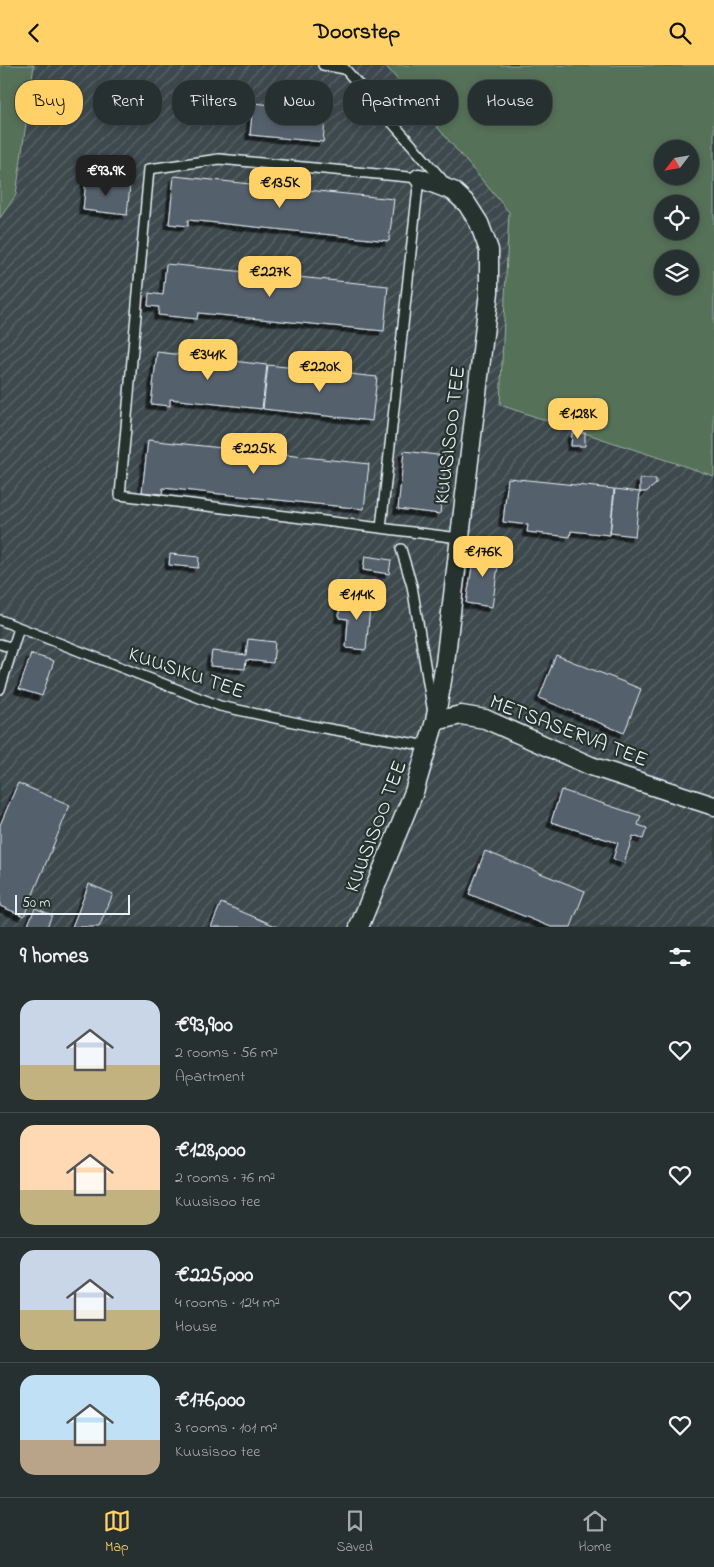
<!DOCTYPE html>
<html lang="en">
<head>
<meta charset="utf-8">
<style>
	:root { --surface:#273030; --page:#2f3838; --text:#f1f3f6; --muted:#a4a9ab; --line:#434b4c; --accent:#ffd166 }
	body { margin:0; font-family:"Indie Flower",sans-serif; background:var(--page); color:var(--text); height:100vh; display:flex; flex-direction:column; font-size:19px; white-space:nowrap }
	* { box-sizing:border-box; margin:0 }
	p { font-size:16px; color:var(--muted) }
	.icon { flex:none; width:28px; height:28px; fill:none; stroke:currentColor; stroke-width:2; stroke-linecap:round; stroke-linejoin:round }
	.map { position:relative; height:862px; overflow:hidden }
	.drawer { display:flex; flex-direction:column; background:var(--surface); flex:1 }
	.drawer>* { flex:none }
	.top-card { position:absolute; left:15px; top:15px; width:685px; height:45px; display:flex; gap:10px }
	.needle { width:32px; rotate:239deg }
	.buttons { position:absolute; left:654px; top:75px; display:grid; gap:10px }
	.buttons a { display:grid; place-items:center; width:45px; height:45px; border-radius:50%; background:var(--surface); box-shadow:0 2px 8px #0003,0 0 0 1px var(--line); font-size:25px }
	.scale { position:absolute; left:15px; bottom:12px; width:115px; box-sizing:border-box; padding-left:5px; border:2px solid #e8f1f8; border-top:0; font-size:14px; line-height:18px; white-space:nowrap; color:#e8f1f8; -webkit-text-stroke:4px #26332d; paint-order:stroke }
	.price { position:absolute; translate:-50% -42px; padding:0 11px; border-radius:10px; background:var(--accent); color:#111; font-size:16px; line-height:32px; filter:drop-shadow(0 1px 2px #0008) }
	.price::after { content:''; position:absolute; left:50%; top:30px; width:15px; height:11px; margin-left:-8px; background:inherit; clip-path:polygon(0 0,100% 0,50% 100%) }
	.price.active { background:#222; color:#fff }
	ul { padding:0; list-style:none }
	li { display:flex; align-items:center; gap:15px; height:125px; padding:0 20px }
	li+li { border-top:1px solid var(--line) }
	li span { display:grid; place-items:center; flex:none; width:140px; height:100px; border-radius:15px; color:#555 }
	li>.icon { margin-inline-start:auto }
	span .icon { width:60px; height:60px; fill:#fffc; stroke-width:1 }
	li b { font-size:21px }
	h2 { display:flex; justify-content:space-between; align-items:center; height:60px; padding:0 20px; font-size:21px }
	.tag { padding:0 18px; border-radius:20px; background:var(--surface); box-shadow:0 2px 8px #0003,0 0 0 1px var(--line); font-size:18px; line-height:45px }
	.tag.active { background:var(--accent); color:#111 }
	header { display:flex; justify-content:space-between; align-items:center; height:65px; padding:0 20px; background:var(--accent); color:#111; font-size:22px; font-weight:800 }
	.menu { display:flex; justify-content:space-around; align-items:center; height:70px; border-top:1px solid var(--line); background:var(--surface); font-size:14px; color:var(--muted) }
	.menu a { display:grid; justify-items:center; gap:2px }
	.menu .active { color:var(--accent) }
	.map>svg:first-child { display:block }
</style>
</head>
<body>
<header><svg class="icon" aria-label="back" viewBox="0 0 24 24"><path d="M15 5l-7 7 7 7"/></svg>Doorstep<svg class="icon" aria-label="search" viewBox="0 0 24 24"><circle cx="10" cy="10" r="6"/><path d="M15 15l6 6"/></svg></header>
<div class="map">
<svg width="714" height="862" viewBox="0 0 714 862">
	<defs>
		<pattern id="industrial-furrows" width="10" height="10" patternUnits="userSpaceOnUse" patternTransform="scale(1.25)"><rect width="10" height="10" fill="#3e4a4e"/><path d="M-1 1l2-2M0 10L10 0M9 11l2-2" fill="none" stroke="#5a6568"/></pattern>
		<filter id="shadow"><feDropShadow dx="-4.5" dy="4.5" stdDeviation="0" flood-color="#0009"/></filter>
	</defs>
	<rect width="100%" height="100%" fill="#344040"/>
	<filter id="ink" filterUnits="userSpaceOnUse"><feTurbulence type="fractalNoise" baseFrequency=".02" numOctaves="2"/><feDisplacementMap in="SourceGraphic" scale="10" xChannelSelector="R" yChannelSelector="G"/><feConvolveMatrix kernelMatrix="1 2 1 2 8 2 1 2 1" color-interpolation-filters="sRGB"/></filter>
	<g filter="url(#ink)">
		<path fill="url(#industrial-furrows)" d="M34,0H385L509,147L500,340L714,411V862H0V153L16,130Z"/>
		<path fill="#557158" stroke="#9eb1a8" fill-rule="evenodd" d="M0,0H34L16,130L0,153Z
			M385,0H714V411L500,340L509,147ZM662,84H690V111H662ZM662,139H690V166H662ZM662,194H690V221H662Z"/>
		<path fill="#54606d" stroke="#e8f1f8" filter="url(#shadow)" d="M253,38L326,45L323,77L250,70Z
			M174,111L394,134L389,176L188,155V161L169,159Z
			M86,115L130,120L127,150L83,145Z
			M166,199L388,221L384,266L198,248L197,254L158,250L159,242L148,241L149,228L163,230Z
			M157,287L267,300L262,344L170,334V341L151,339Z
			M268,300L377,312L372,356L263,344Z
			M572,368H585V381H571Z
			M148,375L369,399L364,444L163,423L162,429L142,427Z
			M404,386L446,391L440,449L398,444Z
			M508,413L614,424L610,470L571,466L570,472L527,467L528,460L503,457Z
			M640,414H656V419L646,427H640Z
			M615,424L640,427L635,471L610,468Z
			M475,484L500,488L492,542L466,538Z
			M170,489L199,492L198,503L169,500Z
			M365,491L391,495L389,509L363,505Z
			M351,530L371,532L366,585L346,583L348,554L339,553L340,537H350Z
			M248,574L275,577L273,598L246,595L245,604L210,601L212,586L246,590Z
			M31,589L54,596L42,631L19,624Z
			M556,590L641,624L624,668L539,633Z
			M18,718L70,740L24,851L0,841V760Z
			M561,725L641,751L638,760L647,763L643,774L633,771L624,798L613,794L618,778L551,757Z
			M485,786L585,826L571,862H551L469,829Z
			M89,819L113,829L99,862H72Z
			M221,838L278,862H211Z
			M35,843L52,850L47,862H27Z"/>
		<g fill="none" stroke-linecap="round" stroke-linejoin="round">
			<g stroke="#e8f1f8" stroke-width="12">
				<path id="lane" d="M323,0L345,4L447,120
					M381,463L419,113L219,94L149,104L120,430L459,473
					M401,484L412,521L432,642
					M0,555L220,641L312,661L428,681
					M0,579L13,583
					M0,624L19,563"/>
			</g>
			<g stroke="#e8f1f8" stroke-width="21">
				<path id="street" d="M435,656L461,650L485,654L591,701L714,741
					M359,862L414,727L435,656L445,598L489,227V185L479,158L467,139L453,126L419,113"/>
			</g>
			<use href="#lane" stroke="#26332d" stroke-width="9"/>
			<use href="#street" stroke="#26332d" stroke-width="18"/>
		</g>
	</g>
	<g text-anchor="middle" stroke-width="4.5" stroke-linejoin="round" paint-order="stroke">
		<g font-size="21" fill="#e8f1f8" stroke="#26332d">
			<text transform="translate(449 370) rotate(-83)" y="7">KUUSISOO TEE</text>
			<text transform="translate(187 607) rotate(19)" y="7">KUUSIKU TEE</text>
			<text transform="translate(569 665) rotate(21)" y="7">METSASERVA TEE</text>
			<text transform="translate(375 761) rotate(-69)" y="7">KUUSISOO TEE</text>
		</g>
	</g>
</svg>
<div class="buttons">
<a><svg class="needle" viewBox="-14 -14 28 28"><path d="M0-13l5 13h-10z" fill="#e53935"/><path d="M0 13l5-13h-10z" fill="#a4a9ab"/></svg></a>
<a><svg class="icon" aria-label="locate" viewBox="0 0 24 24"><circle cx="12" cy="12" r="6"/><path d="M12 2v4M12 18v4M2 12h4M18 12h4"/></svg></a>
<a><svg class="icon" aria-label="layers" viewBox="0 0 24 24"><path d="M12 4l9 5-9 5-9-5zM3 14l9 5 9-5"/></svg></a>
</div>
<div class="scale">50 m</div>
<b class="price active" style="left:106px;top:132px">€93.9K</b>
<b class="price" style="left:280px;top:144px">€135K</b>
<b class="price" style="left:270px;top:233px">€227K</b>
<b class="price" style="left:208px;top:316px">€341K</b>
<b class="price" style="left:320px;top:328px">€220K</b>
<b class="price" style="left:578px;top:375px">€128K</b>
<b class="price" style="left:254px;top:410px">€225K</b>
<b class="price" style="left:483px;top:513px">€176K</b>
<b class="price" style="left:357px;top:556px">€114K</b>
<div class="top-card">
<a class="tag active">Buy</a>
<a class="tag">Rent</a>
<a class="tag">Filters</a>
<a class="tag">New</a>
<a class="tag">Apartment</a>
<a class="tag">House</a>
</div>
</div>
<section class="drawer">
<h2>9 homes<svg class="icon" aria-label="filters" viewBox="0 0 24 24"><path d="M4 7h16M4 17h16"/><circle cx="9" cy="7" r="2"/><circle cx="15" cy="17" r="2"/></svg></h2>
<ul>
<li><span style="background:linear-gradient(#c9d6e8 65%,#c2b280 0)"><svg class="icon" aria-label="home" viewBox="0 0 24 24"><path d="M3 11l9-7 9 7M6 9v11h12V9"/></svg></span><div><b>€93,900</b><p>2 rooms · 56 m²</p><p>Apartment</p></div><svg class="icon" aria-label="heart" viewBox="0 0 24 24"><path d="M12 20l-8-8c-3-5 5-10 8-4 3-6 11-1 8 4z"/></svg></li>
<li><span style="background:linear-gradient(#ffd9b3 65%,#c2b280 0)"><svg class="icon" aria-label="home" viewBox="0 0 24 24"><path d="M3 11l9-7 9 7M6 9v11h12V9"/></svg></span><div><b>€128,000</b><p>2 rooms · 76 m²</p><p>Kuusisoo tee</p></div><svg class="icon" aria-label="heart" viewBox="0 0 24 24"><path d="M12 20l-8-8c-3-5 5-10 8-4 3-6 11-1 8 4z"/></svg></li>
<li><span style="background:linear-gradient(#c9d6e8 60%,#c2b280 0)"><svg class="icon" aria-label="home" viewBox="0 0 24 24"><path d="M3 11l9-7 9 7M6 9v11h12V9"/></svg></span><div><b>€225,000</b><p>4 rooms · 124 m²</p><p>House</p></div><svg class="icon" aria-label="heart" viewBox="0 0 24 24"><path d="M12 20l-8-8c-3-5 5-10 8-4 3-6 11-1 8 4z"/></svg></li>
<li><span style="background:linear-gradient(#bfe0f5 65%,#b9a48a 0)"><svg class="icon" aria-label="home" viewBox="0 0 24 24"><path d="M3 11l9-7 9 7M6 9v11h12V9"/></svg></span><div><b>€176,000</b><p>3 rooms · 101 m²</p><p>Kuusisoo tee</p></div><svg class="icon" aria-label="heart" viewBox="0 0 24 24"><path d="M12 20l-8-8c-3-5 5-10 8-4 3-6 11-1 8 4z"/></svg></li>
</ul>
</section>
<nav class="menu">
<a class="active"><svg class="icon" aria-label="map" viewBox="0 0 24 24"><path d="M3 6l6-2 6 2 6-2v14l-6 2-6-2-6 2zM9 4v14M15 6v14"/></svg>Map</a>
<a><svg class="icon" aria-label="saved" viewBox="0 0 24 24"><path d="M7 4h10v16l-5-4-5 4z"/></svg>Saved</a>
<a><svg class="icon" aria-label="home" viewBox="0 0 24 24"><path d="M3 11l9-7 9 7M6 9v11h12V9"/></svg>Home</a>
</nav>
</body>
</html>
